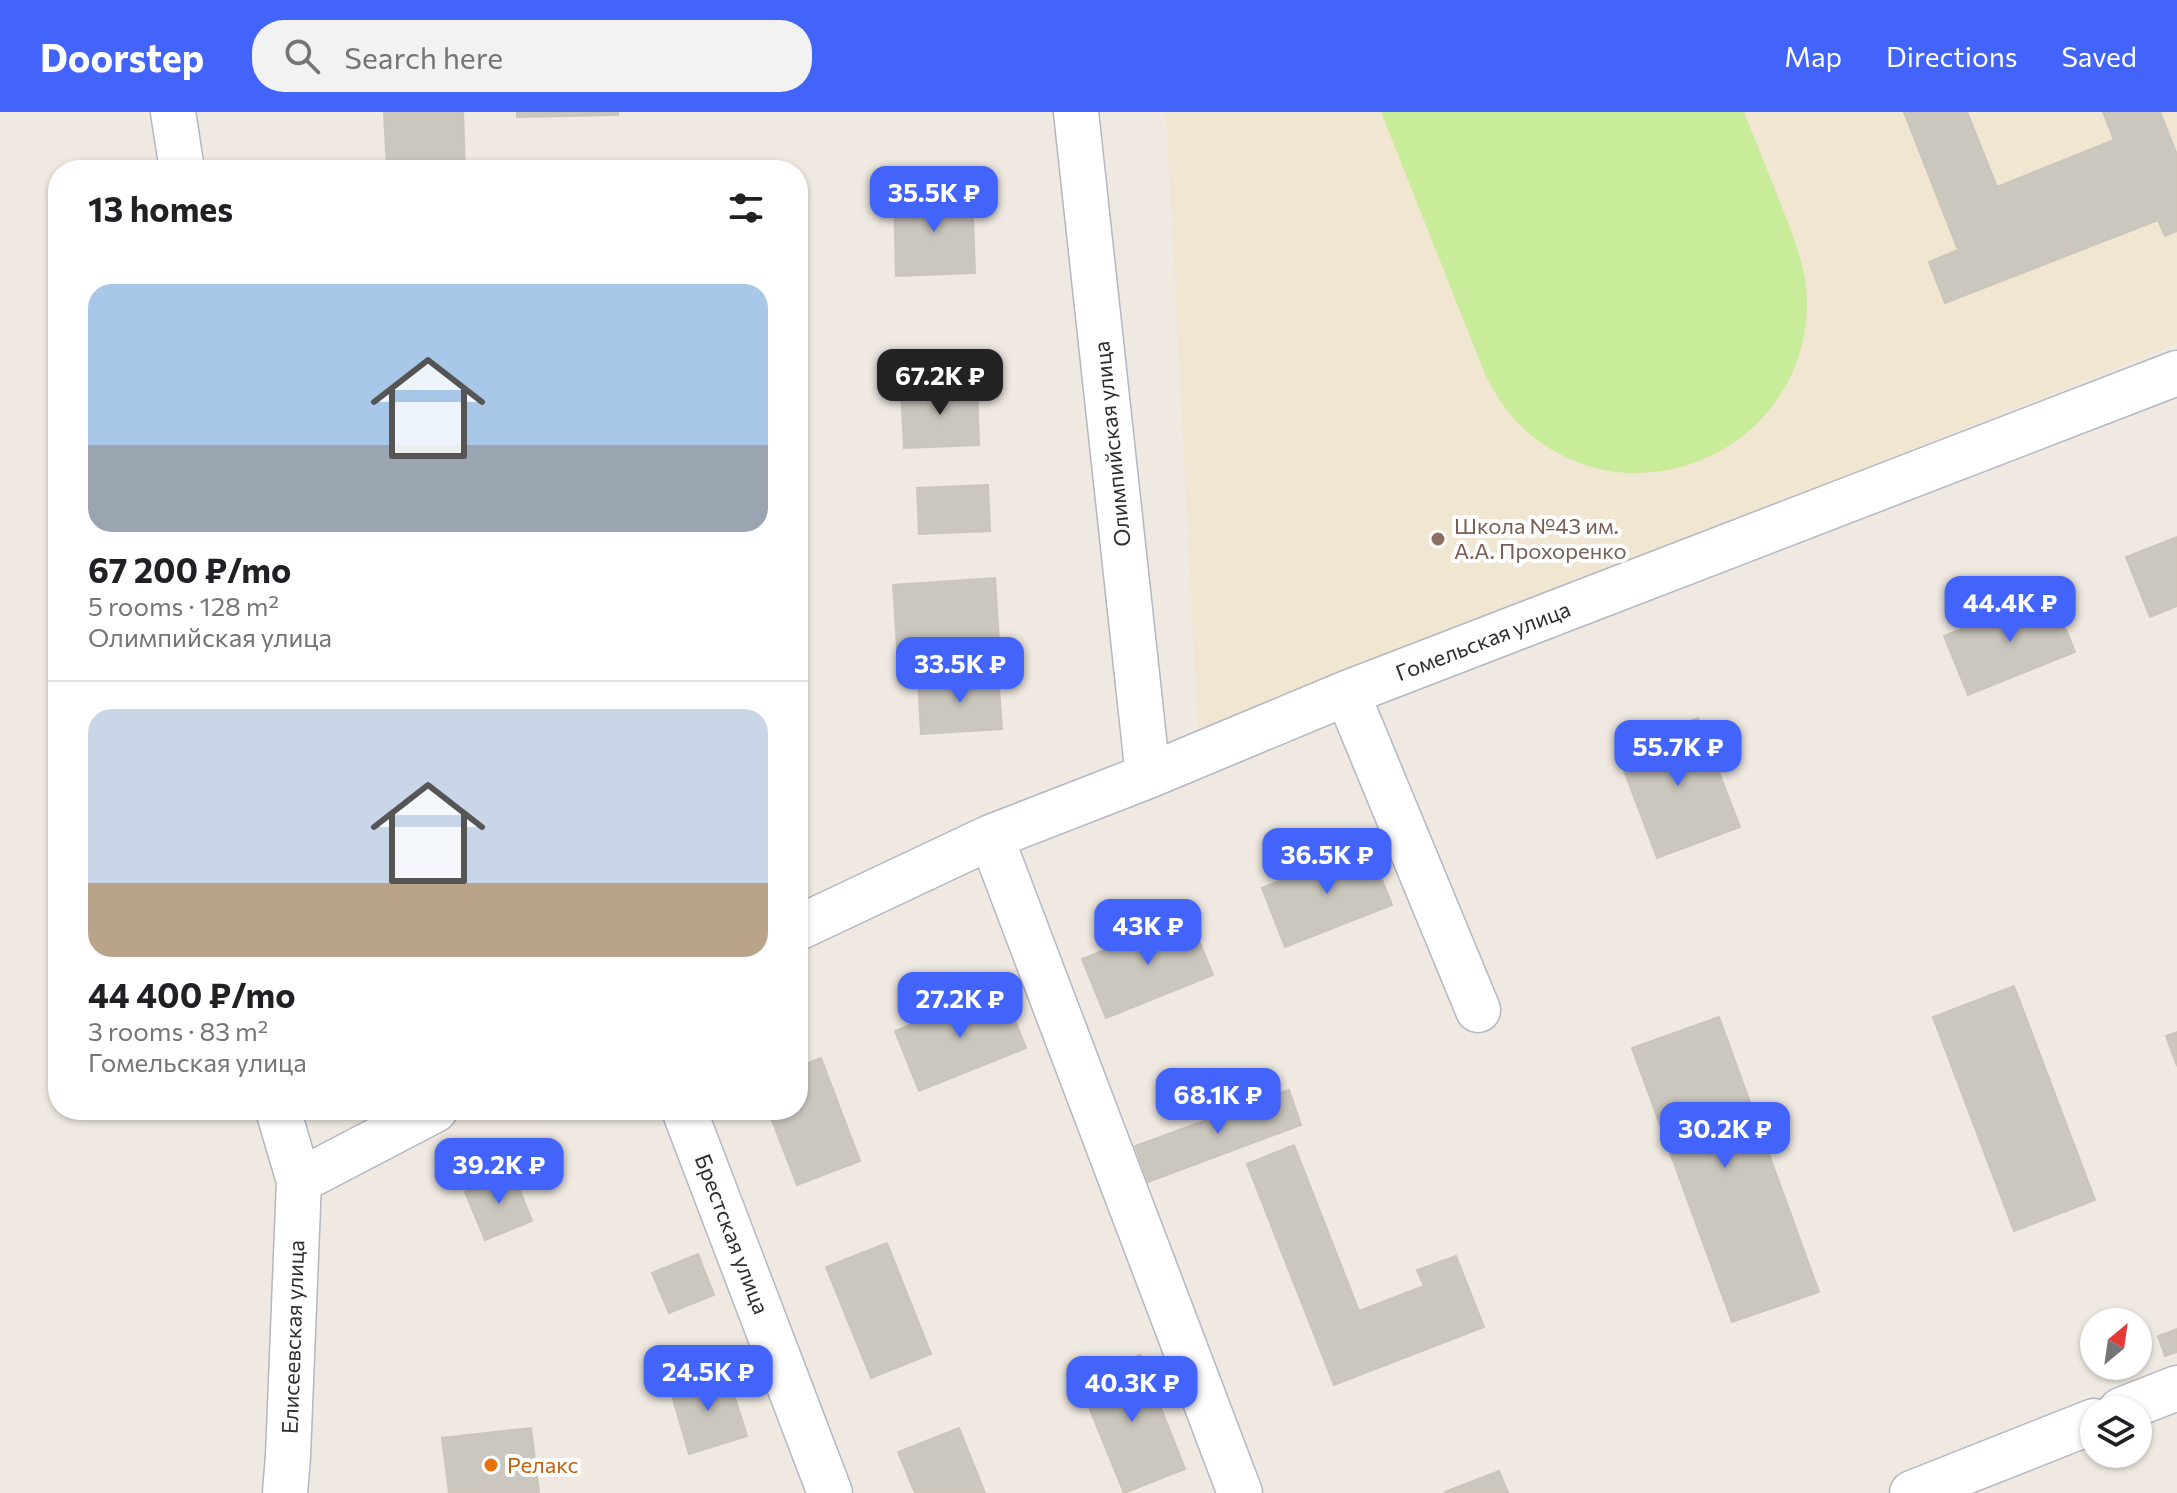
<!DOCTYPE html>
<html lang="en">
<head>
<meta charset="utf-8">
<style>
	:root { --surface:#fff; --page:#f2f2f2; --text:#202124; --muted:#757577; --line:#e0e0e0; --accent:#4264fb }
	body { margin:0; font-family:Commissioner,sans-serif; background:var(--page); color:var(--text); height:100vh; display:flex; flex-direction:column; font-size:30px; white-space:nowrap }
	* { box-sizing:border-box; margin:0 }
	p { font-size:26px; color:var(--muted) }
	.icon { flex:none; width:44px; height:44px; fill:none; stroke:currentColor; stroke-width:2; stroke-linecap:round; stroke-linejoin:round }
	.map { position:relative; flex:1; overflow:hidden }
	.sheet { position:absolute; left:48px; top:48px; width:760px; height:960px; display:flex; flex-direction:column; background:var(--surface); border-radius:32px; box-shadow:0 2px 6px #0004 }
	.sheet>* { flex:none }
	.needle { width:52px; rotate:29deg }
	.buttons { position:absolute; left:2080px; top:1196px; display:grid; gap:16px }
	.buttons a { display:grid; place-items:center; width:72px; height:72px; border-radius:50%; background:var(--surface); box-shadow:0 2px 6px #0004; font-size:40px }
	.price { position:absolute; translate:-50% -68px; padding:0 18px; border-radius:16px; background:var(--accent); color:#fff; font-size:26px; line-height:52px; filter:drop-shadow(0 2px 4px #0008) }
	.price::after { content:''; position:absolute; left:50%; top:48px; width:24px; height:18px; margin-left:-12px; background:inherit; clip-path:polygon(0 0,100% 0,50% 100%) }
	.price.current { background:#222; color:#fff }
	ul { padding:0; list-style:none }
	li { display:grid; align-content:center; gap:16px; height:424px; padding:0 40px }
	li+li { border-top:2px solid var(--line) }
	li span { display:grid; place-items:center; height:248px; border-radius:24px; color:#555 }
	li>.icon { margin-inline-start:auto }
	span .icon { width:144px; height:144px; fill:#fffc; stroke-width:1 }
	li b { font-size:34px }
	h2 { display:flex; justify-content:space-between; align-items:center; height:96px; padding:0 40px; font-size:34px }
	header { display:flex; align-items:center; gap:48px; box-sizing:border-box; height:112px; padding:0 40px; background:var(--accent); color:#fff }
	header strong { font-size:38px }
	nav { display:flex; gap:44px; margin-inline-start:auto; font-size:28px }
	.search { width:560px; height:72px; background:var(--page); display:flex; align-items:center; gap:20px; box-sizing:border-box; padding:0 28px; border-radius:32px; color:var(--muted); font-size:30px }
	.map>svg:first-child { display:block }
</style>
</head>
<body>
<header>
<strong>Doorstep</strong>
<div class="search"><svg class="icon" aria-label="search" viewBox="0 0 24 24"><circle cx="10" cy="10" r="6"/><path d="M15 15l6 6"/></svg>Search here</div>
<nav><a>Map</a><a>Directions</a><a>Saved</a></nav>
</header>
<div class="map">
<svg width="2177" height="1381" viewBox="0 0 2177 1381">
	<rect width="100%" height="100%" fill="#efe9e1"/>
	<path fill="#f0e6d1" d="M1166,0H2177V232L1198,621Z"/>
	<path fill="#c9ec9a" d="M1381,0H1744C1756,30 1768,60 1780,90C1793,124 1808,158 1807,195C1803,340 1631,415 1523,316C1506,300 1495,282 1485,262Z"/>
	<path fill="#cbc7bf" stroke="#cbc5ba" stroke-width="2" d="M384,0H463L465,58H387Z
		M517,0H618V3L517,5Z
		M1904,0H1967L1997,75L2114,28L2103,0H2160L2177,43V119L2165,124L2158,108L1945,191L1929,150L1958,138Z
		M972,80L975,161L896,164L894,82Z
		M977,274L979,333L904,336L901,277Z
		M988,373L990,419L919,422L917,376Z
		M2177,425V494L2150,505L2126,445Z
		M995,466L999,529L897,535L893,473Z
		M2051,481L2075,540L1968,583L1944,524Z
		M998,563L1002,617L921,622L918,568Z
		M1698,606L1740,715L1657,746L1616,637Z
		M1368,733L1392,793L1285,835L1262,776Z
		M1189,804L1213,863L1106,906L1082,847Z
		M2014,874L2095,1088L2014,1119L1933,905Z
		M1002,876L1026,936L919,979L895,919Z
		M1719,905L1819,1180L1732,1210L1632,936Z
		M2177,920V954L2166,924Z
		M821,946L860,1049L797,1073L768,998H798V955Z
		M1289,978L1301,1013L1148,1070L1135,1034Z
		M1294,1033L1359,1199L1424,1174L1417,1158L1456,1144L1484,1215L1334,1273L1247,1052Z
		M513,1061L532,1109L485,1128L465,1080Z
		M887,1131L931,1242L871,1266L826,1155Z
		M698,1142L714,1183L669,1201L652,1161Z
		M2177,1217V1240L2165,1244L2158,1224Z
		M1140,1243L1185,1357L1124,1381L1078,1268Z
		M727,1260L747,1324L689,1342L670,1277Z
		M531,1316L539,1381H449L442,1326Z
		M959,1316L985,1381H915L898,1340Z
		M1499,1359L1508,1381H1445V1380Z"/>
	<g fill="none" stroke-linecap="round" stroke-linejoin="round">
		<g stroke="#b4b7c1" stroke-width="47">
			<path id="minor" d="M173,0L182,58
				M1076,0L1148,664
				M1347,581L1478,898
				M991,725L1240,1381
				M798,816L991,725L1148,664L1347,581L2177,261
				M278,998L299,1069L288,1344L285,1381
				M684,998L830,1381
				M299,1069L435,998
				M2121,1298L2177,1276
				M1912,1381L2094,1309"/>
		</g>
		<use href="#minor" stroke="#fff" stroke-width="44"/>
	</g>
	<circle fill="#8d6e63" stroke="#fff" stroke-width="3" cx="1438" cy="427" r="8"/>
	<circle fill="#e8710a" stroke="#fff" stroke-width="3" cx="491" cy="1353" r="8"/>
	<g text-anchor="middle" stroke-width="8" stroke-linejoin="round" paint-order="stroke">
		<g font-size="22" fill="#2e2e2e" stroke="#fff">
			<text transform="translate(1112 332) rotate(-96)" y="8">Олимпийская улица</text>
			<text transform="translate(1483 529) rotate(-21)" y="8">Гомельская улица</text>
			<text transform="translate(732 1122) rotate(69)" y="8">Брестская улица</text>
			<text transform="translate(293 1225) rotate(-88)" y="8">Елисеевская улица</text>
		</g>
		<g font-size="22" fill="#785e54" stroke="#fff" text-anchor="start">
			<text x="1454" y="422">Школа №43 им.<tspan x="1454" dy="25">А.А. Прохоренко</tspan></text>
		</g>
		<g font-size="22" fill="#c56008" stroke="#fff" text-anchor="start">
			<text x="507" y="1361">Релакс</text>
		</g>
	</g>
</svg>
<div class="buttons">
<a><svg class="needle" viewBox="-14 -14 28 28"><path d="M0-13l5 13h-10z" fill="#e53935"/><path d="M0 13l5-13h-10z" fill="#757577"/></svg></a>
<a><svg class="icon" aria-label="layers" viewBox="0 0 24 24"><path d="M12 4l9 5-9 5-9-5zM3 14l9 5 9-5"/></svg></a>
</div>
<b class="price" style="left:934px;top:122px">35.5K ₽</b>
<b class="price current" style="left:940px;top:305px">67.2K ₽</b>
<b class="price" style="left:2010px;top:532px">44.4K ₽</b>
<b class="price" style="left:960px;top:593px">33.5K ₽</b>
<b class="price" style="left:1678px;top:676px">55.7K ₽</b>
<b class="price" style="left:1327px;top:784px">36.5K ₽</b>
<b class="price" style="left:1148px;top:855px">43K ₽</b>
<b class="price" style="left:960px;top:928px">27.2K ₽</b>
<b class="price" style="left:1218px;top:1024px">68.1K ₽</b>
<b class="price" style="left:1725px;top:1058px">30.2K ₽</b>
<b class="price" style="left:499px;top:1094px">39.2K ₽</b>
<b class="price" style="left:708px;top:1301px">24.5K ₽</b>
<b class="price" style="left:1132px;top:1312px">40.3K ₽</b>
<section class="sheet">
<h2>13 homes<svg class="icon" aria-label="filters" viewBox="0 0 24 24"><path d="M4 7h16M4 17h16"/><circle cx="9" cy="7" r="2"/><circle cx="15" cy="17" r="2"/></svg></h2>
<ul>
<li><span style="background:linear-gradient(#a9c7e8 65%,#9aa5b1 0)"><svg class="icon" aria-label="home" viewBox="0 0 24 24"><path d="M3 11l9-7 9 7M6 9v11h12V9"/></svg></span><div><b>67 200 ₽/mo</b><p>5 rooms · 128 m²</p><p>Олимпийская улица</p></div></li>
<li><span style="background:linear-gradient(#c9d6e8 70%,#b9a48a 0)"><svg class="icon" aria-label="home" viewBox="0 0 24 24"><path d="M3 11l9-7 9 7M6 9v11h12V9"/></svg></span><div><b>44 400 ₽/mo</b><p>3 rooms · 83 m²</p><p>Гомельская улица</p></div></li>
</ul>
</section>
</div>
</body>
</html>
